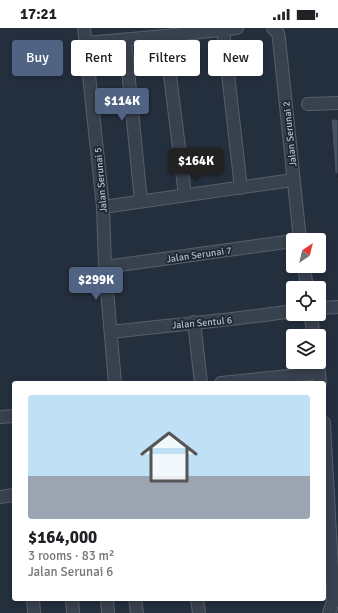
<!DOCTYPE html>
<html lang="en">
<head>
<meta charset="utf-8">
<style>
	:root { --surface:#fff; --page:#f6f6f6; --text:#202124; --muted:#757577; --accent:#506383 }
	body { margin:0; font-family:Signika,sans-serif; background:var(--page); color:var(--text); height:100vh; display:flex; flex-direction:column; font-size:15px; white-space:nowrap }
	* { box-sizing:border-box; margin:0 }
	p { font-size:13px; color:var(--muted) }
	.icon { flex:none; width:22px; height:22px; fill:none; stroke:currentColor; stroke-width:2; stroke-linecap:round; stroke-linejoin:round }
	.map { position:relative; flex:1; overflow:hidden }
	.side { position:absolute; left:12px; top:353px; width:314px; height:220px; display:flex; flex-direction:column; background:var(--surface); border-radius:4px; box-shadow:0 2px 6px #0003 }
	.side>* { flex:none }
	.hud { position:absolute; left:12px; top:12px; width:314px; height:36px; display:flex; gap:8px }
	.needle { width:26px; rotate:35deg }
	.buttons { position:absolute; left:286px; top:205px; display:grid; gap:8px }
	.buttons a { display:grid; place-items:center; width:40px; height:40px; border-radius:4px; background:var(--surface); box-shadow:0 2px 6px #0003; font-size:20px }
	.price { position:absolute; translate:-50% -34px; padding:0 9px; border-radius:4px; background:var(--accent); color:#fff; font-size:13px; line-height:26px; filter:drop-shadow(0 1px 2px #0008) }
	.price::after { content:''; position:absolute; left:50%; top:24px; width:12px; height:9px; margin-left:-6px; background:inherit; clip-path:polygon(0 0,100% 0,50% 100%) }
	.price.selected { background:#222; color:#fff }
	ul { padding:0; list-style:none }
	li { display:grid; align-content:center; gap:8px; height:212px; padding:0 16px }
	li span { display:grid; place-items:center; height:124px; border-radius:4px; color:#555 }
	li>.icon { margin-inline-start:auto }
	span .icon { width:72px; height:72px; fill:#fffc; stroke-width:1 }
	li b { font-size:17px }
	.tag { padding:0 14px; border-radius:4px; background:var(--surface); box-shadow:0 2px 6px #0003; font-size:14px; line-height:36px }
	.tag.selected { background:var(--accent); color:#fff }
	.status { display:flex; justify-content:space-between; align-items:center; height:28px; padding:0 20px; background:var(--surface); direction:ltr }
	.status svg { height:11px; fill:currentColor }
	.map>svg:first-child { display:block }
</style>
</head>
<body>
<div class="status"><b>17:21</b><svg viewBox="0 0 49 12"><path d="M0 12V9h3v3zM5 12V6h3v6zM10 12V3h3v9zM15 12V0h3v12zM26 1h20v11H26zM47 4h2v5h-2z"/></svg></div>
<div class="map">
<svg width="338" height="585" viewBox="0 0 338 585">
	<defs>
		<filter id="shadow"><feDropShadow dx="3.5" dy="3.5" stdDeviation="0" flood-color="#0009"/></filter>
	</defs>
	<rect width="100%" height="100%" fill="#242f3e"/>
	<path fill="#455162" stroke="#1f2835" filter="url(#shadow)" d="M331,91H338V146H335Z"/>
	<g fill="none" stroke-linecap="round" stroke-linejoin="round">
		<g stroke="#565f6c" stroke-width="14">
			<path id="minor" d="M84,0L103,179L105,239L115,355
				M273,0L278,5L279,11L300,212
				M223,2L241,160
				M165,8L185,167
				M125,12L141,173
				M86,15L165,8L237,0
				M308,76L338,75
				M103,179L293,152
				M304,238L307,260
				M105,239L293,213
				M319,280L338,279
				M310,286L314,308
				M194,294L201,355
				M111,304C172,297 232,292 293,283
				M318,334L320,355
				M221,355L319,345
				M0,389L14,388
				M324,395L332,542L333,574L329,585
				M0,469L14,467
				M33,571L34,585
				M72,571L73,585
				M107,571L108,585
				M135,571L137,585
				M197,571L199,585"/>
		</g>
		<use href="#minor" stroke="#38414e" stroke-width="12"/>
	</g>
	<g text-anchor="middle" stroke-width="3.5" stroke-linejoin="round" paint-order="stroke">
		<g font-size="10" fill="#b4bcc9" stroke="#1d2633">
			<text transform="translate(289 106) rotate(-96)" y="4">Jalan Serunai 2</text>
			<text transform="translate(100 152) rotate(-95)" y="4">Jalan Serunai 5</text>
			<text transform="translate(199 226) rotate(-8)" y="4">Jalan Serunai 7</text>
			<text transform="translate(202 294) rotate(-5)" y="4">Jalan Sentul 6</text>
		</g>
	</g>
</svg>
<div class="buttons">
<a><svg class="needle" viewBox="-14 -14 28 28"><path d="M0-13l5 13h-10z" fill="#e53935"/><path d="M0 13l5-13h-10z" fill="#757577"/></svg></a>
<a><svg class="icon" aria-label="locate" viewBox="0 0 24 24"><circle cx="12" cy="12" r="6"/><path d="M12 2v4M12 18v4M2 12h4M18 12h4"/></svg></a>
<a><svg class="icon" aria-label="layers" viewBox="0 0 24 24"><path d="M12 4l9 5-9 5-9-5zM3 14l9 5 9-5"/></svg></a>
</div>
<b class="price" style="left:122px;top:94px">$114K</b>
<b class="price selected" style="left:196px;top:154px">$164K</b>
<b class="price" style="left:96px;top:273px">$299K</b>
<div class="hud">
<a class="tag selected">Buy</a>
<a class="tag">Rent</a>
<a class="tag">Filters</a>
<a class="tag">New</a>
</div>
<section class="side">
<ul>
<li><span style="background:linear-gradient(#bfe0f5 65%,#9aa5b1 0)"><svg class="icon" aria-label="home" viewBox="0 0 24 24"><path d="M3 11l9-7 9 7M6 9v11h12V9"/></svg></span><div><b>$164,000</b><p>3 rooms · 83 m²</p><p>Jalan Serunai 6</p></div></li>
</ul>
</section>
</div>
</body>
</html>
